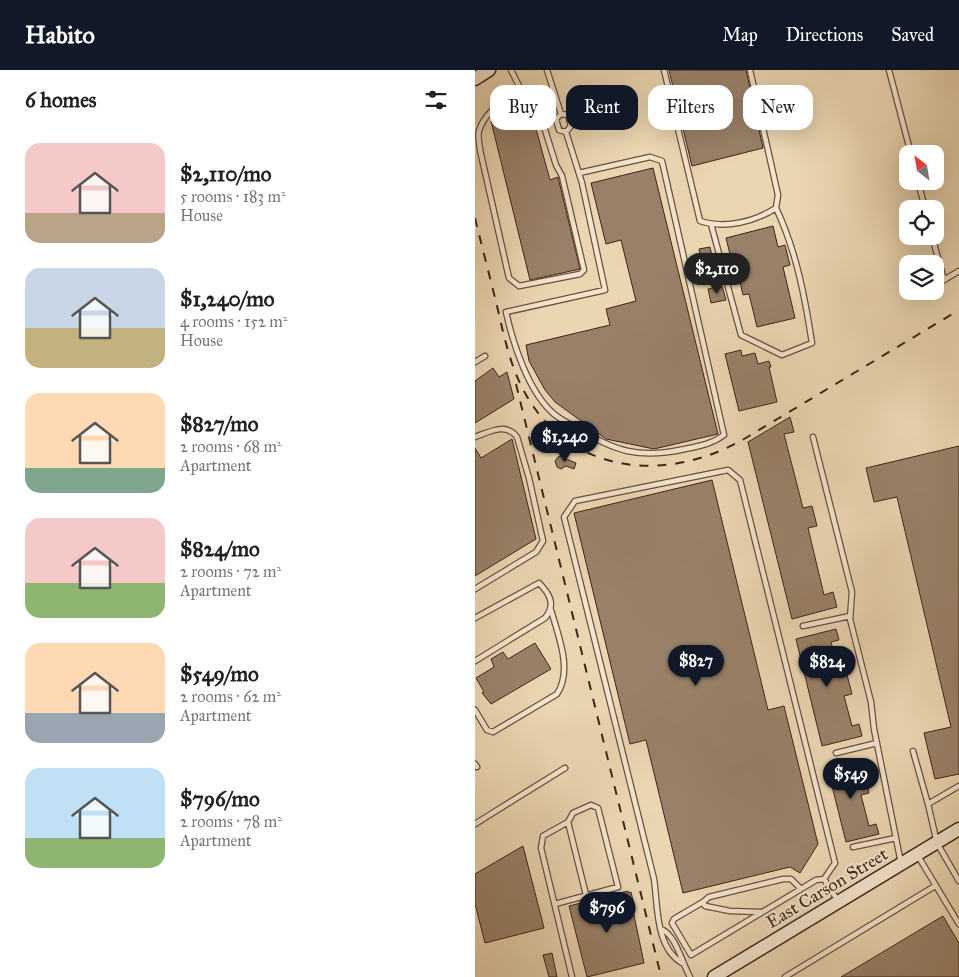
<!DOCTYPE html>
<html lang="en">
<head>
<meta charset="utf-8">
<style>
	:root { --surface:#fff; --page:#f6f6f6; --text:#202124; --muted:#757577; --accent:#111827 }
	body { margin:0; font-family:"IM FELL Great Primer",serif; background:var(--page); color:var(--text); height:100vh; display:flex; flex-direction:column; font-size:19px; white-space:nowrap }
	* { box-sizing:border-box; margin:0 }
	p { font-size:16px; color:var(--muted) }
	.icon { flex:none; width:28px; height:28px; fill:none; stroke:currentColor; stroke-width:2; stroke-linecap:round; stroke-linejoin:round }
	.map { position:relative; flex:1; overflow:hidden }
	.panel { display:flex; flex-direction:column; background:var(--surface); width:475px }
	.panel>* { flex:none }
	.guide { position:absolute; left:15px; top:15px; width:394px; height:45px; display:flex; gap:10px }
	.needle { width:32px; rotate:329deg }
	.tools { position:absolute; left:424px; top:75px; display:grid; gap:10px }
	.tools a { display:grid; place-items:center; width:45px; height:45px; border-radius:10px; background:var(--surface); box-shadow:0 5px 20px #0002; font-size:25px }
	.price { position:absolute; translate:-50% -42px; padding:0 11px; border-radius:18px; background:var(--accent); color:#fff; font-size:16px; line-height:32px; filter:drop-shadow(0 1px 2px #0008) }
	.price::after { content:''; position:absolute; left:50%; top:30px; width:15px; height:11px; margin-left:-8px; background:inherit; clip-path:polygon(0 0,100% 0,50% 100%) }
	.price.active { background:#222; color:#fff }
	ul { padding:0; list-style:none }
	li { display:flex; align-items:center; gap:15px; height:125px; padding:0 25px }
	li span { display:grid; place-items:center; flex:none; width:140px; height:100px; border-radius:15px; color:#555 }
	li>.icon { margin-inline-start:auto }
	span .icon { width:60px; height:60px; fill:#fffc; stroke-width:1 }
	li b { font-size:21px }
	h2 { display:flex; justify-content:space-between; align-items:center; height:60px; padding:0 25px; font-size:21px }
	.chip { padding:0 18px; border-radius:15px; background:var(--surface); box-shadow:0 5px 20px #0002; font-size:18px; line-height:45px }
	.chip.active { background:var(--accent); color:#fff }
	header { display:flex; align-items:center; gap:30px; box-sizing:border-box; height:70px; padding:0 25px; background:var(--accent); color:#fff }
	header strong { font-size:24px }
	nav { display:flex; gap:28px; margin-inline-start:auto; font-size:18px }
	main { display:flex; flex:1; min-height:0 }
	.map>svg:first-child { display:block }
</style>
</head>
<body>
<header>
<strong>Habito</strong>
<nav><a>Map</a><a>Directions</a><a>Saved</a></nav>
</header>
<main>
<section class="panel">
<h2>6 homes<svg class="icon" aria-label="filters" viewBox="0 0 24 24"><path d="M4 7h16M4 17h16"/><circle cx="9" cy="7" r="2"/><circle cx="15" cy="17" r="2"/></svg></h2>
<ul>
<li><span style="background:linear-gradient(#f6c9c9 70%,#b9a48a 0)"><svg class="icon" aria-label="home" viewBox="0 0 24 24"><path d="M3 11l9-7 9 7M6 9v11h12V9"/></svg></span><div><b>$2,110/mo</b><p>5 rooms · 183 m²</p><p>House</p></div></li>
<li><span style="background:linear-gradient(#c9d6e8 60%,#c2b280 0)"><svg class="icon" aria-label="home" viewBox="0 0 24 24"><path d="M3 11l9-7 9 7M6 9v11h12V9"/></svg></span><div><b>$1,240/mo</b><p>4 rooms · 152 m²</p><p>House</p></div></li>
<li><span style="background:linear-gradient(#ffd9b3 75%,#7fa58c 0)"><svg class="icon" aria-label="home" viewBox="0 0 24 24"><path d="M3 11l9-7 9 7M6 9v11h12V9"/></svg></span><div><b>$827/mo</b><p>2 rooms · 68 m²</p><p>Apartment</p></div></li>
<li><span style="background:linear-gradient(#f6c9c9 65%,#8fb573 0)"><svg class="icon" aria-label="home" viewBox="0 0 24 24"><path d="M3 11l9-7 9 7M6 9v11h12V9"/></svg></span><div><b>$824/mo</b><p>2 rooms · 72 m²</p><p>Apartment</p></div></li>
<li><span style="background:linear-gradient(#ffd9b3 70%,#9aa5b1 0)"><svg class="icon" aria-label="home" viewBox="0 0 24 24"><path d="M3 11l9-7 9 7M6 9v11h12V9"/></svg></span><div><b>$549/mo</b><p>2 rooms · 62 m²</p><p>Apartment</p></div></li>
<li><span style="background:linear-gradient(#bfe0f5 70%,#8fb573 0)"><svg class="icon" aria-label="home" viewBox="0 0 24 24"><path d="M3 11l9-7 9 7M6 9v11h12V9"/></svg></span><div><b>$796/mo</b><p>2 rooms · 78 m²</p><p>Apartment</p></div></li>
</ul>
</section>
<div class="map">
<svg width="484" height="907" viewBox="0 0 484 907">
	<rect width="100%" height="100%" fill="#ebd6b2"/>
	<filter id="stains"><feTurbulence type="fractalNoise" baseFrequency=".004" numOctaves="4"/><feColorMatrix values="0 0 0 0 .2 0 0 0 0 .09 0 0 0 0 .02 0 0 0 .5 -.17"/></filter>
	<radialGradient id="worn" r=".72"><stop offset=".6" stop-color="#630" stop-opacity="0"/><stop offset="1" stop-color="#630" stop-opacity=".3"/></radialGradient>
	<path fill="#998169" stroke="#402419" d="M194,0H271L288,78L217,96Z
		M56,41L75,110L83,107L105,199L55,210L16,51Z
		M178,98L243,364L179,379L131,369L80,332L70,320L54,291L51,275L135,255L131,239L161,231L146,170L131,174L116,113Z
		M298,156L303,177L310,175L315,195L308,197L320,248L282,257L274,224L268,225L265,212L262,213L251,168Z
		M235,177L237,186L235,187L240,206L231,208L224,179Z
		M247,216L251,230L236,233L233,219Z
		M266,280L267,286L280,283L283,294L294,291L296,297H294L302,332L264,341L250,284Z
		M18,298L24,307L32,302L39,329L0,353V311Z
		M315,347L319,362L309,364L328,438L337,436L342,456L333,458L349,525L358,522L362,537L317,549L273,372Z
		M37,369L61,469L0,506V378L6,388Z
		M484,376V704L460,709L449,663L476,657L422,427L399,432L391,398Z
		M84,386L101,393L99,399L91,396L86,399L82,397L80,391Z
		M237,410L293,640L309,636L343,774L325,803L315,797L208,823L171,670L155,674L99,443Z
		M361,559L364,570L356,572L364,603L371,601L377,624L369,626L377,656L384,654L387,666L347,676L321,569Z
		M60,573L76,599L16,634L7,623L9,622L1,608L19,597L16,589L28,582L33,589Z
		M378,689L381,705L389,703L394,723L386,725L394,756L401,754L404,764L371,772L352,696Z
		M48,776L69,858L10,873L0,834V804Z
		M153,821V823L156,822L159,835L157,836L169,893L112,907L94,836Z
		M468,846L484,873V907H366Z
		M77,883L82,907H74L68,885Z"/>
	<g fill="none" stroke-linecap="round" stroke-linejoin="round">
		<g stroke="#6b503f" stroke-width="7">
			<path id="lane" d="M36,0L45,18L46,21L66,47L81,95L87,106L109,200L105,204L44,216L34,208L5,80C5,75 2,66 4,61C9,42 31,29 45,18
				M72,0L86,44
				M189,0L225,151C250,159 279,152 301,138L303,125L275,0
				M414,0L436,84
				M86,44L93,45L96,56L91,62L84,60L81,49Z
				M91,62L107,113L130,220L31,242C38,274 54,323 79,344C86,350 95,354 102,358C141,382 165,389 210,379C225,376 237,374 249,365L187,91L175,87L104,103
				M443,111L450,139
				M236,154L266,265L307,285L337,273C330,227 321,180 301,138
				M457,166L469,210L484,201
				M0,292L10,286
				M0,367C14,362 31,352 42,367L54,408L68,471L61,482L0,519
				M338,367L377,522L375,549L396,632L399,659L426,793
				M0,548L64,513C75,524 81,535 70,548L0,591
				M328,556L375,546
				M0,640L12,660L18,662L82,624C98,600 83,565 76,540
				M438,681L453,734L484,716
				M361,683L402,673
				M0,694L2,697
				M453,734L462,773L484,811
				M0,754L90,698
				M378,777L421,768
				M443,786L484,854
				M349,809L363,831
				M80,834L143,817L123,738L116,735L98,743L93,752
				M285,842L255,841L230,836L228,832L234,827L308,809H316L326,819
				M186,859C201,865 207,893 215,907
				M207,893C180,877 183,836 179,809L89,447L100,431L253,400L265,410L360,793L349,809L341,810L216,885L197,853L199,849L228,832
				M97,907L66,778L68,766L93,752L111,825
				M310,907L460,816"/>
		</g>
		<g stroke="#402419" stroke-width="15">
			<path id="secondary" d="M0,9L14,0
				M239,907L484,759"/>
		</g>
		<use href="#lane" stroke="#f2e4cd" stroke-width="4.5"/>
		<use href="#secondary" stroke="#f2e4cd" stroke-width="12"/>
		<path stroke="#402419" stroke-width="2" stroke-dasharray="9 9" stroke-linecap="butt" d="M0,148C7,177 15,207 22,236C29,266 35,296 50,323C96,406 193,413 269,369L484,240
			M41,314L185,902"/>
	</g>
	<g text-anchor="middle" stroke-width="4.5" stroke-linejoin="round" paint-order="stroke">
		<g font-size="18" fill="#402419" stroke="#f2e4cd">
			<text transform="translate(352 818) rotate(-31)" y="6">East Carson Street</text>
		</g>
	</g>
	<rect width="100%" height="100%" filter="url(#stains)"/>
	<rect width="100%" height="100%" fill="url(#worn)"/>
</svg>
<div class="tools">
<a><svg class="needle" viewBox="-14 -14 28 28"><path d="M0-13l5 13h-10z" fill="#e53935"/><path d="M0 13l5-13h-10z" fill="#757577"/></svg></a>
<a><svg class="icon" aria-label="locate" viewBox="0 0 24 24"><circle cx="12" cy="12" r="6"/><path d="M12 2v4M12 18v4M2 12h4M18 12h4"/></svg></a>
<a><svg class="icon" aria-label="layers" viewBox="0 0 24 24"><path d="M12 4l9 5-9 5-9-5zM3 14l9 5 9-5"/></svg></a>
</div>
<b class="price active" style="left:242px;top:225px">$2,110</b>
<b class="price" style="left:90px;top:393px">$1,240</b>
<b class="price" style="left:221px;top:617px">$827</b>
<b class="price" style="left:352px;top:618px">$824</b>
<b class="price" style="left:376px;top:730px">$549</b>
<b class="price" style="left:132px;top:864px">$796</b>
<div class="guide">
<a class="chip">Buy</a>
<a class="chip active">Rent</a>
<a class="chip">Filters</a>
<a class="chip">New</a>
</div>
</div>
</main>
</body>
</html>
